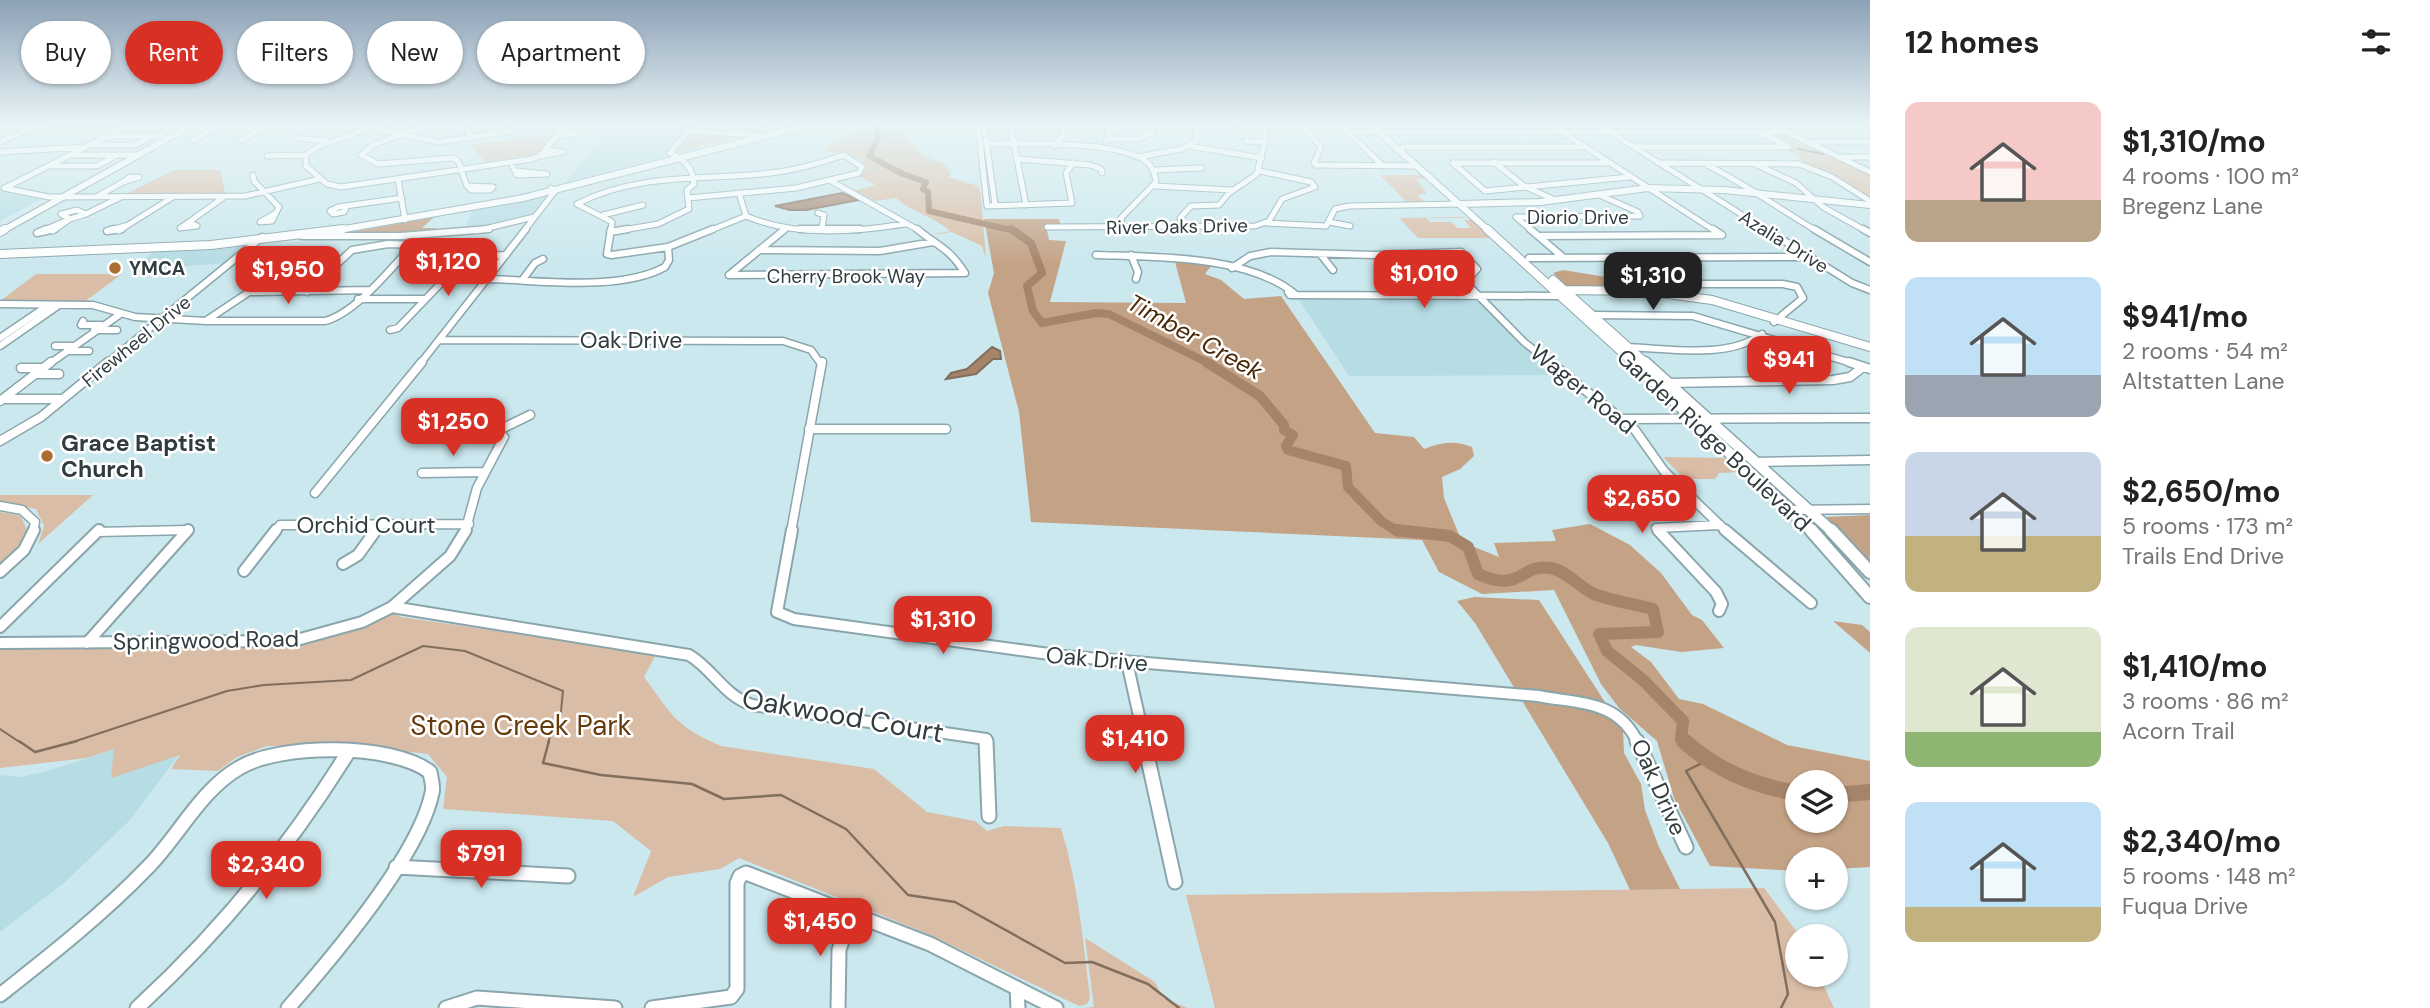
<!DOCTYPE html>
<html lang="en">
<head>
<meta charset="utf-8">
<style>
	:root { --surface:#fff; --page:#f6f6f6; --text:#222; --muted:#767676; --accent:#d93025 }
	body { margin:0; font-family:"DM Sans",sans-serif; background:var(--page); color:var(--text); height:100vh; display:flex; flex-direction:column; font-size:26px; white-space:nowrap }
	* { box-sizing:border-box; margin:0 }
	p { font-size:23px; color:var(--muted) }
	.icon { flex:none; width:38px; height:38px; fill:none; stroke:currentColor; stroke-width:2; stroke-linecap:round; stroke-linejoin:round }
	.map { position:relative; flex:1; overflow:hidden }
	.panel { display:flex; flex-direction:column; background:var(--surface); width:560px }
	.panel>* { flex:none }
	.top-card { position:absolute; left:21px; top:21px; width:665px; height:63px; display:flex; gap:14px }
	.tools { position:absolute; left:1785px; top:770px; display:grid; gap:14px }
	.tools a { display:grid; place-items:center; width:63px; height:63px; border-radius:50%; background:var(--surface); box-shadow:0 2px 5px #0004; font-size:35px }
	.price { position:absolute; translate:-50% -60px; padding:0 16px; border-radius:14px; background:var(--accent); color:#fff; font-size:23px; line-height:46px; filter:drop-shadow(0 2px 4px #0008) }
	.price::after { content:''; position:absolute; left:50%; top:42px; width:21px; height:16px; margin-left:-10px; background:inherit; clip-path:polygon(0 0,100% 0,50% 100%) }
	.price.selected { background:#222; color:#fff }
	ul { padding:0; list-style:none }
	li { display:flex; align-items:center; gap:21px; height:175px; padding:0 35px }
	li span { display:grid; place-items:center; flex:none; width:196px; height:140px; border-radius:14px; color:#555 }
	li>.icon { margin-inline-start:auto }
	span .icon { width:84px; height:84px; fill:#fffc; stroke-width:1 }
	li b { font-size:30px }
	h2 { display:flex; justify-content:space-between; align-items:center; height:84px; padding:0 35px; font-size:30px }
	.chip { padding:0 24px; border-radius:32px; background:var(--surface); box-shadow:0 2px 5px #0004; font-size:24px; line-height:63px }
	.chip.selected { background:var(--accent); color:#fff }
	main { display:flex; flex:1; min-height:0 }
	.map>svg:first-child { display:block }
</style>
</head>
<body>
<main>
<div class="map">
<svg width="1870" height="1008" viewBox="0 0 1870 1008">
	<rect width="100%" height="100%" fill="#cbe8ee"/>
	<path fill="#b6dce4" d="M610,124H791L566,182Z
		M0,191L12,194L41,199L0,221Z
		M548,194L530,217L464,231L472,211Z
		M249,245L227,263L131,270L156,250Z
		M1298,298H1474L1559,375L1349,376Z
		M205,720L129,821L65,882L0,932V775L20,777L48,771Z"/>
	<path fill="#dabda6" d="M824,124L972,126V130L917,132L905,136L924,156L930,155L928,159L942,162L951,173L949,177L978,186L981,194L986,259L982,246L952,232L931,235L950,231C933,216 913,213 896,198L875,201L855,191L875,185L858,175L867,169C859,149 839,155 822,150L860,127L851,125L820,133L794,132Z
		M1765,132H1784L1870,175V200L1804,165L1798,155L1781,148L1796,147Z
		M693,134L745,135L678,152Z
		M532,136H553L535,156L487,164L470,145Z
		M174,170H220L225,193L126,194Z
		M1380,175H1425L1426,178L1416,179L1427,194L1417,195L1426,203L1409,204Z
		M1463,217L1466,218H1426L1430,222H1451L1458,228H1471L1464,220H1473L1492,238H1418L1399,218Z
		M36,274H122L84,302L0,301Z
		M1663,457L1724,458L1740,472L1719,473L1715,479H1685Z
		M0,495H93L38,544L44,526L36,509L0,503Z
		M0,512L21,516L29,535L0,567Z
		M390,612L401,617L656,654L644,677C672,715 676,727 721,746L874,769L927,812L975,821L987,831L1004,826L1061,828C1078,883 1083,941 1090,998L1087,1004L1079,1006L926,933L739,858L720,869L668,877L633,897L651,851L613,821L443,809L447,777L428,754L356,746H267L237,757L218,771L171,769L180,755L111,778L114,749L87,758L0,768V647H279C319,640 353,631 390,612Z
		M1764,888L1800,936L1797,975H1819L1834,1008H1215L1186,895Z
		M1085,938L1155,982L1163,998L1188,1008H1083L1094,1007Z"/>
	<path fill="#c4a286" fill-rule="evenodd" d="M434,217L422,228H436L434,232L332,236Z
		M984,219H1059L1060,224L1042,228L1047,230L1049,240L1066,241L1050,302L1186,303L1174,258L1212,265L1205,274L1221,280L1244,299L1281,296L1375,433L1414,437L1424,449C1440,442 1456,440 1472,447L1474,456L1460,469L1442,477L1444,498L1462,542L1499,557L1494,543L1556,541L1552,530L1590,524L1630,545L1661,573L1692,615L1702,620L1724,648L1681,652L1636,645L1631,647L1651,662L1679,699L1703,704L1787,745L1870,761V867L1836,869V859H1797V871L1710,866L1674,798L1657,741L1619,708L1601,684L1554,590L1482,594L1439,572L1422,540L1031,522L1019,412L988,293L994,273ZM1797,782H1836V821H1797Z
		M1563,270L1606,277L1624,272L1639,273L1652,286L1573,288L1566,286L1553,273Z
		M1870,515V562L1826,517Z
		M1474,597L1539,600L1623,730L1624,753L1641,784L1645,810L1659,847L1680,889L1630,890L1608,843L1475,623L1457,601Z
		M1833,621L1862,625L1870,632V653Z"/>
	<path fill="#a5846a" stroke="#826e5d" stroke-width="2" d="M842,193L859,200L806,210H790L775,206Z
		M992,347L1000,351L1001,359H993L976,374L946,379L951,373L967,369Z"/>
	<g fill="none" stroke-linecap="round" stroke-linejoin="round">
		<path stroke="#826e5d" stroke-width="2" d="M1798,149L1824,154
			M0,729L21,743
			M70,743L227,691L264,685L351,680L423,646L465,651L563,691L560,721L552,730L548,743"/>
		<path stroke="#826e5d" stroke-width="2.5" d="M19,741L35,752L77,741
			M549,741L543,763L601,775L692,784L724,799L781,795L846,829L908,895L955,902L1065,963L1092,962L1148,984L1179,1008
			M1708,760L1686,771L1775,922L1788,994L1781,1008"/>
		<path stroke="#a5846a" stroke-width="6" d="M875,124L878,138L869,156L903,174L926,182L923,189L928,192L929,211L1015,231"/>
		<path stroke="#a5846a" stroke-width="8" d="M1011,229L1031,243L1042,273L1027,286L1033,311L1042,323L1096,313L1109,314L1210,364"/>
		<path stroke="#a5846a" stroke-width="10" d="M1206,362L1260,396L1284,425V430L1293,435L1286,446L1288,450L1346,466L1348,487L1382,522L1399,532"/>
		<path stroke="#a5846a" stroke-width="12" d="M1396,530L1450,536L1468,547L1478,574C1523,594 1519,563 1551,568C1567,571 1579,587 1594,594C1613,601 1633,604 1653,609L1658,632L1599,634L1607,651L1643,680L1683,721L1681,739L1686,743"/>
		<path stroke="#a5846a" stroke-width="16" d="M1684,741C1716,770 1754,786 1797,793
			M1836,795L1870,792"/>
		<g stroke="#8aa5ab" stroke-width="7">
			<path id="minor-far4" d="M353,124L439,142L507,132L519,126H564
				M380,124L315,148L306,155V166L327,184L341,187L532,159L540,156L566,124
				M431,124L373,145L361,155L378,164L453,158L458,161L467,186
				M978,124L987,206L1072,203L1066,173L1073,163
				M984,124L995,205
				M1010,124L1026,205
				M1106,124L1110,135L1106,141
				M1301,124L1321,147L1314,163L1316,165L1417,166
				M1340,124L1383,166
				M1550,124L1715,231
				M1597,124L1768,231
				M1770,124L1870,172
				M29,129L51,124H115
				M468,130L472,138
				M1349,132H1786
				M109,136H163
				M557,136L578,133L561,131
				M296,138L327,141
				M1108,139H1136L1153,133L1151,124
				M194,140L221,124
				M242,140L269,124
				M1246,141L1263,142
				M0,142L33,127
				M1814,142H1870
				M980,144C1023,144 1106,140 1143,159C1152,164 1155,173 1156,182L1121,218L1122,227
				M91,145H135L153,136
				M1055,146L1066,130L1059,124
				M1189,146L1262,158
				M1403,147H1583
				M1634,147H1789L1762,133
				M0,152L85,147
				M72,155H139
				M267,156L306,155
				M540,156L563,152L545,150
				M1137,157L1182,149L1197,140V128L1235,124
				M1842,157H1870
				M1018,159L1090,165L1101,169L1102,173
				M511,162L515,171
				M1494,162L1524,186L1555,200
				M1453,163L1485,191L1629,177
				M1453,163H1607
				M1661,163L1799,164L1832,177L1870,201
				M1755,164L1796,183L1823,207L1866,231
				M1707,165C1746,184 1779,209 1817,231
				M52,166H97L117,155
				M1154,170L1202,168
				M515,171L547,174L517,175Z
				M253,175L254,181L279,207L276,213
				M130,177H139L123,182Z
				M398,179L405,220
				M831,181L920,231
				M467,186L493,187L490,190H471Z
				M1154,186L1232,190
				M4,188L49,197L245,196L320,179
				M5,188L131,124
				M739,193L746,216C795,237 853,232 905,224
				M1597,194L1638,212L1640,216
				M98,196L123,182
				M577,204C638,172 705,181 771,173C796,170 821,163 844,155L862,167L859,173L796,188L688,198
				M577,204L612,222L611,231
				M347,206L344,212L333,214L330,211L338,207L402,198
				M77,210L86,214L70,219L61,214Z
				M276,213L272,221L260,222Z
				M818,213L824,215L822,228
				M86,214L121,197
				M603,215L643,205
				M1516,217L1640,216
				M1516,217L1532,231
				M189,222L224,197
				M189,222L197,226L180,228Z
				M1329,222L1350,226
				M1266,223L1326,226L1335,209L1349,206L1460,204
				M128,225L173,197
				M1047,227L1255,226L1269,221L1282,199L1315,187L1311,182L1260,171
				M1182,227L1180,218L1191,206L1219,205L1229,193L1257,174L1266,135L1260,124
				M42,231L70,219L53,231
				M108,231L128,225
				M119,231L128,225
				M476,231L534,217
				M524,231L555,191L551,188
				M617,231L658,224L689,209L687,190L694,184C693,167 684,160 670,153L688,131L758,135
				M709,231L746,216
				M783,231L785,229"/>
		</g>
		<g stroke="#8aa5ab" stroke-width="9">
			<path id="minor-far3" d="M46,229L37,233L55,229
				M114,229L107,231L122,229
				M611,229L607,254L612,255L668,247L713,229
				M800,229H860
				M1530,229L1564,258
				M1713,229L1722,235
				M1765,229L1852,283L1870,290
				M1814,229L1870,262
				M1863,229L1870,233
				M610,232L628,229
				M302,236H401L489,229
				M1539,236L1722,235
				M759,250L880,251L933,242
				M1394,254L1412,273
				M1096,255C1155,257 1248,255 1295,294
				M1131,255L1138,272L1136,279
				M1321,255L1333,270
				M1529,258L1808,257
				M1232,268L1250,256L1271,252L1374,255L1461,252L1477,269L1465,282L1524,342L1552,364
				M729,275L965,273C948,247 940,248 917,229
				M729,275L785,229
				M487,279C539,280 619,292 665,267L669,260L668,247
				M523,279L535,263L543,259
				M1288,292L1290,295L1558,296
				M1693,296L1691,286L1695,284H1783L1797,287L1803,298L1774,322
				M358,299H425
				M0,304L93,305L135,317L206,321H325C356,313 391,268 413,245L388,244L352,250L307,292
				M1593,315L1693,316L1855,364
				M207,320L249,292L370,290
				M83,321L81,325H101
				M94,330H117
				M390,330L398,328L467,256L506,255
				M0,338L47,306
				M440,340L783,341L811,350L821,364
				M0,346L59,305
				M55,346H74
				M1625,347C1666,348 1727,360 1762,334
				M67,351H89
				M49,364L119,315
				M106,364L262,237
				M420,364L526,229"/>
		</g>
		<g stroke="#8aa5ab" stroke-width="11">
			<path id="minor-far2" d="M1550,362L1635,430L1664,471L1727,532
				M1849,362L1870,369
				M21,368H44
				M36,374H59
				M1668,383L1833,380L1850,377L1863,367
				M3,399H63
				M0,401L51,362
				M1623,419L1870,418
				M454,423L489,425L504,437L477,488L465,532
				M809,429H946
				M499,430L530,415
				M0,441L41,417L108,362
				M1756,462L1870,460
				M422,473L485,472
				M315,493L422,362
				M0,506L22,510L35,522L33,532
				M1790,510L1870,509
				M97,532L188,530L186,532
				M275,532L280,525L469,524
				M375,532L380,525
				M791,532L822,362
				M1660,532L1656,528L1720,525"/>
		</g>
		<g stroke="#8aa5ab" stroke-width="14">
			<path id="minor-far1" d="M792,530L777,612L794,619L1064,656L1538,696C1580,704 1618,700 1638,743
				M1658,530L1716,592L1722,604L1719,611
				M1725,530L1811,603
				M343,564L358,555L376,530
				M244,571L276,530
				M0,572L24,550L34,530
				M392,607L689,655C714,670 723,695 752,705L986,739V743
				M0,627L99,530
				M0,643L293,641L362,622L392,607L450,556L466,530
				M87,643L188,530
				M1127,662L1145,743"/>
		</g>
		<g stroke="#8aa5ab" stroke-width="17">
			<path id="minor" d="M986,741L989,816
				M1144,741L1175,882
				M1637,741L1686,847
				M396,867L568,876
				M1017,988L1018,1008
				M0,995C52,954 104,913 149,866C179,835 201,790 239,768C280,743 392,743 430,772C431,779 434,787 432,793C419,856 332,958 288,1008
				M137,1008C220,932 288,849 347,754
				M446,1008L477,998L615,1008
				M652,1008L731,997L737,989V883L740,876L746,873L930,944L1056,1008
				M838,1008L839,950L852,912"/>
		</g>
		<g stroke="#8aa5ab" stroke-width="8">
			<path id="major-far3" d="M1370,124L1489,231
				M1460,204L1540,202L1648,188L1724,190L1870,205
				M2,231L194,124
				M333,231L523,198L814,124"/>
		</g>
		<g stroke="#8aa5ab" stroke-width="10">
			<path id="major-far2" d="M1487,229L1635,364
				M0,232L5,229
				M0,254L211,245L343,229
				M1553,280L1647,364
				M1562,290L1646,291L1712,300L1870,347"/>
		</g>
		<g stroke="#8aa5ab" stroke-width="13">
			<path id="major-far1" d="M1633,362L1813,532
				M1645,362L1833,532"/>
		</g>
		<g stroke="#8aa5ab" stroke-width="16">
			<path id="major" d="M1811,530L1870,597
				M1831,530L1870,572"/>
		</g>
		<use href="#minor-far4" stroke="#fff" stroke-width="5"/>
		<use href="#minor-far3" stroke="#fff" stroke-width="6"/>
		<use href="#minor-far2" stroke="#fff" stroke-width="8"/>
		<use href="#minor-far1" stroke="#fff" stroke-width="10"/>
		<use href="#minor" stroke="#fff" stroke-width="13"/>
		<use href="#major-far3" stroke="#fff" stroke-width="6"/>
		<use href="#major-far2" stroke="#fff" stroke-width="8"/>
		<use href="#major-far1" stroke="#fff" stroke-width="10"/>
		<use href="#major" stroke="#fff" stroke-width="12"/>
	</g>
	<linearGradient id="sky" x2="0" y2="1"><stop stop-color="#8da1b6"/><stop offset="0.47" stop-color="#e8f5f7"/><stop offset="1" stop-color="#e8f5f7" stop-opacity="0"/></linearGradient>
	<rect width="1870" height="265" fill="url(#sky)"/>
	<g fill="#ac6d34" stroke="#fff" stroke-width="2.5">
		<circle cx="115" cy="268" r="7"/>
		<circle cx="47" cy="456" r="7"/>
	</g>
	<g text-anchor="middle" stroke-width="5" stroke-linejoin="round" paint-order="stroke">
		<g font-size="19" fill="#303c3e" stroke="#fff">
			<text x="1578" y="224">Diorio Drive</text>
			<text transform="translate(1177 226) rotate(-1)" y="7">River Oaks Drive</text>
			<text transform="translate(1784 241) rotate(32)" y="7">Azalia Drive</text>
			<text x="846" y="283">Cherry Brook Way</text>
			<text transform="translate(136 341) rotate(-39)" y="7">Firewheel Drive</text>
		</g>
		<g font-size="19" font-weight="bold" fill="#303c3e" stroke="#fff" text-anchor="start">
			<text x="129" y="275">YMCA</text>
		</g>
		<g font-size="23" fill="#303c3e" stroke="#fff">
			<text x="631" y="348">Oak Drive</text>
			<text transform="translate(1583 389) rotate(39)" y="8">Wager Road</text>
			<text transform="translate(1714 440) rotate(43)" y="8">Garden Ridge Boulevard</text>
			<text x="366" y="533">Orchid Court</text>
			<text transform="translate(206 640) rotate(-1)" y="8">Springwood Road</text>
			<text transform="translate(1097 659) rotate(5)" y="8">Oak Drive</text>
			<text transform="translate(1659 787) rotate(66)" y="8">Oak Drive</text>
		</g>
		<g font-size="23" font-weight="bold" fill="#303c3e" stroke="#fff" text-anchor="start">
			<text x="61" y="451">Grace Baptist<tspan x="61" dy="26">Church</tspan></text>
		</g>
		<g font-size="24" font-style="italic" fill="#492705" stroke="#fff">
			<text transform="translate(1195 337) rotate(29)" y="8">Timber Creek</text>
		</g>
		<g font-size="28" fill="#303c3e" stroke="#fff">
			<text transform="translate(843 715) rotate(10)" y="10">Oakwood Court</text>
		</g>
		<g font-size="28" fill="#673a0b" stroke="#fff">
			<text x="521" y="735">Stone Creek Park</text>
		</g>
	</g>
</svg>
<div class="tools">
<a><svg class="icon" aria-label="layers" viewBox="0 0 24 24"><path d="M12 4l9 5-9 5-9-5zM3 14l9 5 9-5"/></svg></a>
<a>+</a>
<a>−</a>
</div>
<b class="price" style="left:448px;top:298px">$1,120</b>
<b class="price" style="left:288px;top:306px">$1,950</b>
<b class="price" style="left:1424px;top:310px">$1,010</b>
<b class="price selected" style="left:1653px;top:312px">$1,310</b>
<b class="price" style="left:1789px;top:396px">$941</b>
<b class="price" style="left:453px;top:458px">$1,250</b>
<b class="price" style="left:1642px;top:535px">$2,650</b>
<b class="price" style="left:943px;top:656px">$1,310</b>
<b class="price" style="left:1135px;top:775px">$1,410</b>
<b class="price" style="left:481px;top:890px">$791</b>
<b class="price" style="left:266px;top:901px">$2,340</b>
<b class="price" style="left:820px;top:958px">$1,450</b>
<div class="top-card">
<a class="chip">Buy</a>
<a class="chip selected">Rent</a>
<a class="chip">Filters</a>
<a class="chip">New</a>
<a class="chip">Apartment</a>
</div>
</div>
<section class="panel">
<h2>12 homes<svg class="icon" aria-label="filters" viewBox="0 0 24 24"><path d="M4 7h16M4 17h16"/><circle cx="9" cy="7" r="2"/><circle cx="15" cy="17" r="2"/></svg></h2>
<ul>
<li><span style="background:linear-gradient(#f6c9c9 70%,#b9a48a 0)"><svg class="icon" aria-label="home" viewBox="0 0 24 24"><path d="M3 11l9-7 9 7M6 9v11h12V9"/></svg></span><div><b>$1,310/mo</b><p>4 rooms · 100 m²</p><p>Bregenz Lane</p></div></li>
<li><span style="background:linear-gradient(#bfe0f5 70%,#9aa5b1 0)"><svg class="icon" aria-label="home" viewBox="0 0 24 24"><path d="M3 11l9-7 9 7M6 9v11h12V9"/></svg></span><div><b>$941/mo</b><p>2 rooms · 54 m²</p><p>Altstatten Lane</p></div></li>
<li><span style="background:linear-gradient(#c9d6e8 60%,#c2b280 0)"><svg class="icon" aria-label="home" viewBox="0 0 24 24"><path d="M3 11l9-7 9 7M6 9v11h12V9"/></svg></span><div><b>$2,650/mo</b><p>5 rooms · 173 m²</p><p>Trails End Drive</p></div></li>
<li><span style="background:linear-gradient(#dfe7d0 75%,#8fb573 0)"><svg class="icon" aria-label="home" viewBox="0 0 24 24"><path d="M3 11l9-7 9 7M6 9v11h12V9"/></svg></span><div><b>$1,410/mo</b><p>3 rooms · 86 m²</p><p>Acorn Trail</p></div></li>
<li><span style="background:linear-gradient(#bfe0f5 75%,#c2b280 0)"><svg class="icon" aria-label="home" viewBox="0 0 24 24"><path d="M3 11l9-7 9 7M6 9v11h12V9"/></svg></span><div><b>$2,340/mo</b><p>5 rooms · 148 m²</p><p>Fuqua Drive</p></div></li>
</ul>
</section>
</main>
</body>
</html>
